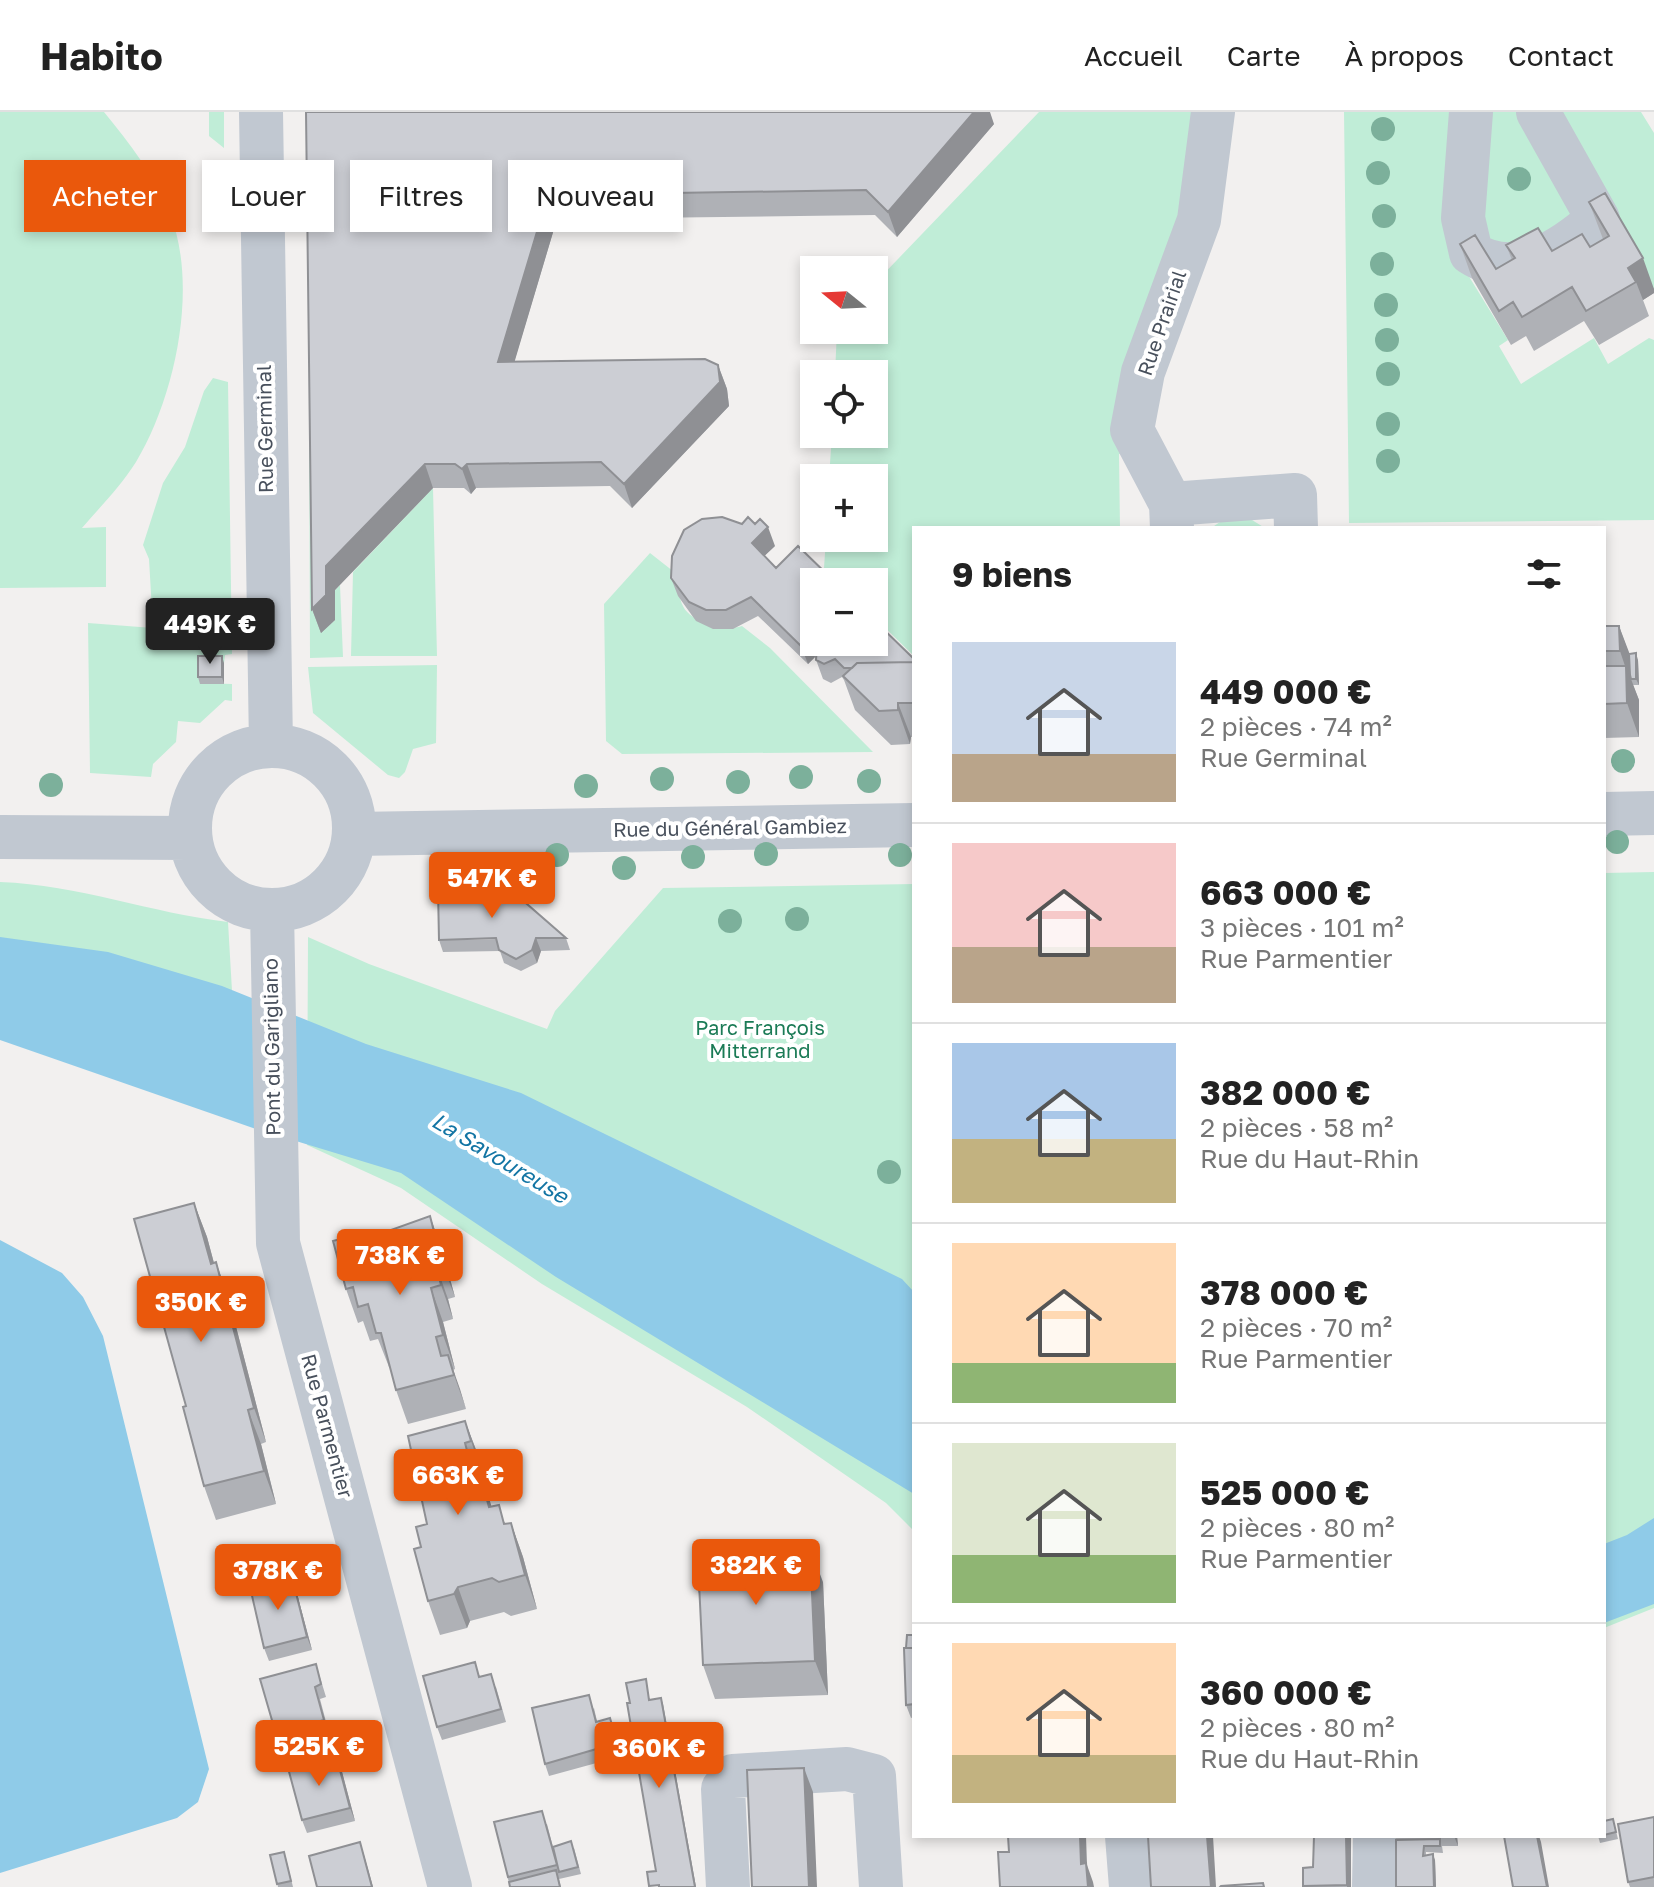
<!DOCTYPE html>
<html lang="fr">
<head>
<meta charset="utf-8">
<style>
	:root { --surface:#fff; --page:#f2f2f2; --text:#222; --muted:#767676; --line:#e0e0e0; --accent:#ea580c }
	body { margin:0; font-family:"Golos Text",sans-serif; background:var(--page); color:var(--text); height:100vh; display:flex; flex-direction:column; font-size:30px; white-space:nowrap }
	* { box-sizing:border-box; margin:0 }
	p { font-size:26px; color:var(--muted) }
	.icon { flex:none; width:44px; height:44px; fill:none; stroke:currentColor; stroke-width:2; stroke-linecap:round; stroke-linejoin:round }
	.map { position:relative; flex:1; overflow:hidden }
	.details { position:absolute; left:912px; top:414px; width:694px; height:1312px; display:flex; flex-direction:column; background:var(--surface); border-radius:0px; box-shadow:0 4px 12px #0003 }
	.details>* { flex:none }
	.top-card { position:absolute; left:24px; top:48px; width:760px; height:72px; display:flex; gap:16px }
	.needle { width:52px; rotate:288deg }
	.tools { position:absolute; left:800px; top:144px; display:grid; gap:16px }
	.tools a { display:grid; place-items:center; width:88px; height:88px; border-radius:0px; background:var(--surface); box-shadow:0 4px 12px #0003; font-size:40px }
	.price { position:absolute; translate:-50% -68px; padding:0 18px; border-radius:8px; background:var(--accent); color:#fff; font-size:26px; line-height:52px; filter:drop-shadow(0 2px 4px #0008) }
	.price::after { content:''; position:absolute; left:50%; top:48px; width:24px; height:18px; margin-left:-12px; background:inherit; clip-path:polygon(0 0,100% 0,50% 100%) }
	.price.active { background:#222; color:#fff }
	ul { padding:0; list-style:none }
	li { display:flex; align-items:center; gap:24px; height:200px; padding:0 40px }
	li+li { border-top:2px solid var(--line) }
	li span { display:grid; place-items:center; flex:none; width:224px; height:160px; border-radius:0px; color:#555 }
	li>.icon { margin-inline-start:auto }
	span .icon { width:96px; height:96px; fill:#fffc; stroke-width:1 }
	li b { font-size:34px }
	h2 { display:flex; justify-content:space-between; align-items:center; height:96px; padding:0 40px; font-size:34px }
	.tag { padding:0 28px; border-radius:0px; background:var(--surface); box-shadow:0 4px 12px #0003; font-size:28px; line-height:72px }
	.tag.active { background:var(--accent); color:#fff }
	header { display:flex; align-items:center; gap:48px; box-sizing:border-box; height:112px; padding:0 40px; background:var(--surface); border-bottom:2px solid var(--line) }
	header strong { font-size:38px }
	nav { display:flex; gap:44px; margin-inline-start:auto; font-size:28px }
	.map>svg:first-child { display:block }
</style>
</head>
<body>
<header>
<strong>Habito</strong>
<nav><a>Accueil</a><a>Carte</a><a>À propos</a><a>Contact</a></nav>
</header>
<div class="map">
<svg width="1654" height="1775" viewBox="0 0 1654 1775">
	<rect width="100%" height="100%" fill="#f2f0ef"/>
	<path fill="#c0edd7" d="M0,0H104C130,32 155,64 170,102C199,175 175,285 136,350C121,374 100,395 82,416L106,415V475L0,476Z
		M209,0H224V36L209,24Z
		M308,0L321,520L335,508V478L340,473L343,545L310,546Z
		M1039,0H1196L1195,45L1128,341L1119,342L1120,416H914V544L874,505V470H838L824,456L826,426H874V366H829L832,322H874V262H835L837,218H874V172Z
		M1344,0H1463L1457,145L1508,228L1499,234L1521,272L1594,226L1608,252L1649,226L1654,228V408L1349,411Z
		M1482,0H1527L1585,101L1527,143L1479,134Z
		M1551,0H1641L1654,21V178Z
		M213,266L228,270L232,542L225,543L224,551H200V571L232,572V589L225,588L200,611L178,609L176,630L153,652L151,665L90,661L88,511L153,516L149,447L143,433L163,371L185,335L204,279Z
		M433,376L437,544H351L353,460Z
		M1226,406L1252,408L1265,416H1211Z
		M650,441L678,463C678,495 684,506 716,513C726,515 732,517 742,514L770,536L873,640L622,642L606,629L604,492Z
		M437,553L436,631L413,637L405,660L399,666L388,663L313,601L308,555Z
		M1654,760V1496L1604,1516V761Z
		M0,770C79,773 151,801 228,810L233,896L0,834Z
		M914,772V1419L886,1391L747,1295L542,1172L401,1076L307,1033L308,825L369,852L547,917L555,899L663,776Z"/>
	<path fill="#8fcbe8" d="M0,825L108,840L222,874L366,932L521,981L902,1167L914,1180V1382L556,1165L401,1061L253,1016L0,928Z
		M0,1128L62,1161L83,1185L103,1224L209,1657L198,1690L177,1706L0,1761Z
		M1654,1406V1492L1604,1511V1432L1627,1423Z"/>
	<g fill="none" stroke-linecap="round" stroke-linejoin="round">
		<path stroke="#c1c8d1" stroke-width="44" d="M261,0L271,634
			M1471,0L1463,106L1471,141C1516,170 1563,138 1598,107L1538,0
			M1171,392L1295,383L1296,416
			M1172,416L1171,392L1132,318L1143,260L1199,108L1213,0
			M190 716a82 82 0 1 1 164 0a82 82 0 1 1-164 0Z
			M1604,702L1654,701
			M354,722L914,713
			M0,725L190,726
			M272,798L278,1131L450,1775
			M1127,1724L1131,1775
			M728,1775L723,1677L733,1664L847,1657L874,1664L881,1775
			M1374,1775L1375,1724"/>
	</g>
	<g fill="#7cb09b">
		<circle cx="1383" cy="17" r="12"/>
		<circle cx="1378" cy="61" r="12"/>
		<circle cx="1519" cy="67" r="12"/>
		<circle cx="1384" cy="104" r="12"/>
		<circle cx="1382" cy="152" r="12"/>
		<circle cx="1386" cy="193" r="12"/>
		<circle cx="1387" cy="228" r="12"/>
		<circle cx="1388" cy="262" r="12"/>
		<circle cx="1388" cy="312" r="12"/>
		<circle cx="1388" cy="349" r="12"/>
		<circle cx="1623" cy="649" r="12"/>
		<circle cx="801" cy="665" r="12"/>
		<circle cx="662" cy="667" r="12"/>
		<circle cx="869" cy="669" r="12"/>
		<circle cx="738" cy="670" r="12"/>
		<circle cx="51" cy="673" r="12"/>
		<circle cx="586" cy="674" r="12"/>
		<circle cx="1617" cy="730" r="12"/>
		<circle cx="766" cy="742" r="12"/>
		<circle cx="557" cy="743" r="12"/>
		<circle cx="900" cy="743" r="12"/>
		<circle cx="693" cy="745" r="12"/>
		<circle cx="624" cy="756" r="12"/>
		<circle cx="797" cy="807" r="12"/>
		<circle cx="730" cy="809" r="12"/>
		<circle cx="889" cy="1060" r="12"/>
	</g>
	<path fill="#afb1b6" d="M306,0L994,12L897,125L875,103L557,107L514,250L718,253L727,277L729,294L632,396L610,374L476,376L471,382L464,376H433L335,478V508L321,521L312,497Z
		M1589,90L1654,177V181L1643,188L1649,204L1599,233L1584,209L1534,239L1526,224L1511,233L1472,166L1460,132L1496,157L1512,148L1506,133L1552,139L1590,135L1603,127Z
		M775,434L764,444L814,530L914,547V625H911L910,632L891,633L855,598L844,568L842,565L831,571L823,567L815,545L808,552L758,504L733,517H713L696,509L678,484L671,466Z
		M1604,514H1619L1629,542L1638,548L1639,573H1633L1639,588V625L1604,626Z
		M224,551V572H200L198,565Z
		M566,826L570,838L541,839L537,851L521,859L504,851L500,839L443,840L439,828Z
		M194,1091L207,1125L214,1151L228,1184L266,1330L261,1332L276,1392L216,1408L204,1374L186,1294Z
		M366,1127L442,1138L455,1185L448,1187L453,1207L443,1210L455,1257L453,1258L466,1297L408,1312L396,1278L390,1255H389L378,1227L370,1229L363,1209L358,1211L346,1177Z
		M465,1309L478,1343L483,1363L481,1364L491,1394L506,1412L511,1411L523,1445L537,1497L511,1504L504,1500L470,1509L467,1516L440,1523L428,1489L421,1435Z
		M823,1470L828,1583L715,1587L703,1553L700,1484L695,1471Z
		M296,1478L312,1538L269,1549L264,1536Z
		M914,1523V1605L911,1606L906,1593V1536Z
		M316,1552L326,1585L320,1587L329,1621L281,1634L276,1622Z
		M480,1564L496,1575L506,1610L442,1628L437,1615Z
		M594,1596L597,1609L610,1606L622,1644L549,1664L545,1652Z
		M341,1656L355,1709L307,1721L302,1708Z
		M1654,1705V1775H1630L1628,1770Z
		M1613,1707L1618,1727L1600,1731L1598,1724H1604V1709Z
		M494,1710L547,1712L553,1735L574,1736L581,1762L559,1767L561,1775H510Z
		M1351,1724V1775H1303V1756L1313,1755Z
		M1395,1724H1457L1458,1734H1442L1443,1741L1426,1740V1743L1435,1748L1436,1775H1396V1728Z
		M270,1743L286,1746L293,1775H278Z"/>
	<path fill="#8f9094" d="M974,0H990L994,12L897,125L888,100Z
		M548,83L557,107L507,275L498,250Z
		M1643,146L1654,177V181L1643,188L1636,170L1628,156Z
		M718,253L727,277L729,294L632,396L624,372Z
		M425,352L433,376L335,478V508L321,521L312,497L326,454Z
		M467,352L476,376L471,382L462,357Z
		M768,415L775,434L758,450L752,431Z
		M1619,514L1632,548L1631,567L1639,588V625L1627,591L1626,557L1620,539Z
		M808,526L815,545L808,552L801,534Z
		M1636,541L1638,548L1639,573L1636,567Z
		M222,544L224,551V572L222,565Z
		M898,591L911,625L910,632L898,598Z
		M536,826L541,839L537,851L532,838Z
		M194,1091L207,1125L223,1185L211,1152Z
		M430,1104L442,1138L455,1185L442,1151Z
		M216,1150L228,1184L266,1330L254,1296Z
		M436,1153L448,1187L453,1207L441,1173Z
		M431,1176L443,1210L455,1257L443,1223Z
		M448,1243L460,1277L466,1297L454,1263Z
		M248,1298L261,1332L276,1392L264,1359Z
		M465,1309L478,1343L483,1363L471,1329Z
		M476,1348L488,1382L501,1429L489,1395Z
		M511,1411L523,1445L537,1497L525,1463Z
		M810,1436L823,1470L828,1583L815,1549Z
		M292,1465L296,1478L312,1538L307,1525Z
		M458,1475L470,1509L467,1516L454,1482Z
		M661,1586L663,1592L696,1775H695Z
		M610,1606L615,1619L622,1644L617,1631Z
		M336,1643L341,1656L355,1709L350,1696Z
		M804,1656L813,1680L817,1775H809Z
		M1080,1724H1086L1087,1753L1093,1770L1094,1775H1088L1081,1752Z
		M1207,1724H1213L1216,1775H1211Z
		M1346,1724H1351V1775H1347V1773Z
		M1454,1724H1457L1458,1734Z
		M1537,1724H1539L1541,1730L1549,1775H1547Z
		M360,1730L364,1743L373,1775H372Z
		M1433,1742L1435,1748L1436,1775H1434Z"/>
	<path fill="#ccced4" stroke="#8f9094" stroke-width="2" d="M306,0H974L888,100L866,78L548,83L498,250L705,247L718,253L720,270L624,372L601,350L467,352L462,357L455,352H425L326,454V483L312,497Z
		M1605,81L1643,146L1628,156L1636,170L1586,199L1572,175L1522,205L1513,190L1499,199L1460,132L1475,123L1496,157L1515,146L1506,133L1538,116L1552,139L1582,122L1590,135L1609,124L1589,90Z
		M722,405L742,412L748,405L755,412L760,407L768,415L752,431L776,456L798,434L835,470H814V530H874V508L914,547V550L857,551L852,556H844L835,547L824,552L816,548L817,535L808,526L801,534L751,485L726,498H706L689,490L671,466L672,444L684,418L702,407Z
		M1604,514H1619L1620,539H1604Z
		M1636,541V567H1631L1630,563L1629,542Z
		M198,544H222V565H198Z
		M914,550V591H898V598L879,599L843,564L857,551Z
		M1604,554H1626L1627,591L1604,592Z
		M438,778H496L520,786L566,826H536L532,838L516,847L499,838L496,826L439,828Z
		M194,1091L211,1152L216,1150L254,1296L248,1298L264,1359L204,1374L183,1295L186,1294L134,1107Z
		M430,1104L442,1151L436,1153L441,1173L431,1176L443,1223L436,1225L441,1244L448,1243L454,1263L396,1278L381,1221H376L368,1192L358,1195L353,1175L346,1177L333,1129L359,1122L366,1127Z
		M465,1309L471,1329L465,1331L470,1350L476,1348L489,1395L499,1393L504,1412L511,1411L525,1463L499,1470L492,1466L458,1475L454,1482L428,1489L414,1437L421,1435L416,1415L427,1412L408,1324Z
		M810,1436L815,1549L703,1553L699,1471H695L696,1463H699V1441Z
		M292,1465L307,1525L264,1536L250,1475Z
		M907,1523H914V1536H906Z
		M904,1536H914V1592L906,1593Z
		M475,1550L479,1565L491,1562L501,1597L437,1615L423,1564Z
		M316,1552L321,1572L315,1575L324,1608L276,1622L260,1567Z
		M646,1567L649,1588L661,1586L695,1775H659V1773L649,1774L647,1760L656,1759L627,1591H630L626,1571Z
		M589,1583L596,1610L610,1606L617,1631L545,1652L532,1596Z
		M336,1643L350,1696L302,1708L288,1656Z
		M804,1656L809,1775H752L747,1658Z
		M542,1699L557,1753L508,1765L494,1710Z
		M1654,1705V1765L1628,1770L1618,1712Z
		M1613,1707L1616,1720L1604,1723V1709Z
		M1008,1724H1080L1081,1752L1086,1751L1088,1775H1000L998,1740H1009Z
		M1148,1724H1207L1211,1775H1151Z
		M1314,1724H1346L1347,1773L1303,1774V1756L1313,1755Z
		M1504,1724H1537L1547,1775H1513Z
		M1440,1727V1734H1424L1423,1744L1433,1742L1434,1775H1396V1728Z
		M571,1729L578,1755L559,1760L553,1735Z
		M360,1730L372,1775H317L309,1744Z
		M284,1740L291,1769L277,1772L270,1743Z
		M556,1758L560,1775H510L509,1770Z
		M1263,1771L1264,1775H1220L1221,1774Z"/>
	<g text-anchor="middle" stroke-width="8" stroke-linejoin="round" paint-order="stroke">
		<g font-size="20" fill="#48505c" stroke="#fff">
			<text transform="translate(1162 211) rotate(-71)" y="7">Rue Prairial</text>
			<text transform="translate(265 317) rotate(-91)" y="7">Rue Germinal</text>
			<text transform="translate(730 716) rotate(-1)" y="7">Rue du Général Gambiez</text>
			<text transform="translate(272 935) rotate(-91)" y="7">Pont du Garigliano</text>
			<text transform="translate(327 1314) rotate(75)" y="7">Rue Parmentier</text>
		</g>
		<g font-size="20" fill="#1b7b56" stroke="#fff">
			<text x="760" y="923">Parc François<tspan x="760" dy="23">Mitterrand</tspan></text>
		</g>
		<g font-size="22" font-style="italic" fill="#1375a4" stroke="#fff">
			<text transform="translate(500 1046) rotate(31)" y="8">La Savoureuse</text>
		</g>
	</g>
</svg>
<div class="tools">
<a><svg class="needle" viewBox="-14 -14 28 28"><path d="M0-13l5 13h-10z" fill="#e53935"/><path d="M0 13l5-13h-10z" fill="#767676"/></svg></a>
<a><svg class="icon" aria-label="locate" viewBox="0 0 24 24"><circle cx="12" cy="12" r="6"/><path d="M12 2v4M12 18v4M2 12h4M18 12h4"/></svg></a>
<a>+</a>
<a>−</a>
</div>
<b class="price active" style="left:210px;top:554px">449K €</b>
<b class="price" style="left:492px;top:808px">547K €</b>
<b class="price" style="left:400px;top:1185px">738K €</b>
<b class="price" style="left:201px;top:1232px">350K €</b>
<b class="price" style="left:458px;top:1405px">663K €</b>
<b class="price" style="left:756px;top:1495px">382K €</b>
<b class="price" style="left:278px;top:1500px">378K €</b>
<b class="price" style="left:319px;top:1676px">525K €</b>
<b class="price" style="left:659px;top:1678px">360K €</b>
<div class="top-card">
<a class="tag active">Acheter</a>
<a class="tag">Louer</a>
<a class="tag">Filtres</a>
<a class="tag">Nouveau</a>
</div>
<section class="details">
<h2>9 biens<svg class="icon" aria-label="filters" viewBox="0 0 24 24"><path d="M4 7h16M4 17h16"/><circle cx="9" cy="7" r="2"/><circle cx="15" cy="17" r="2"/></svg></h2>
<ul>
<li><span style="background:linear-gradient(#c9d6e8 70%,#b9a48a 0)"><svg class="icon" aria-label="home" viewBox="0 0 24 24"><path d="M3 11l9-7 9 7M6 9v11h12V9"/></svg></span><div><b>449 000 €</b><p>2 pièces · 74 m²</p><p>Rue Germinal</p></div></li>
<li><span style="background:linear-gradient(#f6c9c9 65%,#b9a48a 0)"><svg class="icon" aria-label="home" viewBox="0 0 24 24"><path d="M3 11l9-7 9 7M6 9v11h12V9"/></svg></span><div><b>663 000 €</b><p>3 pièces · 101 m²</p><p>Rue Parmentier</p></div></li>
<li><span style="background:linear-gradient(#a9c7e8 60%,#c2b280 0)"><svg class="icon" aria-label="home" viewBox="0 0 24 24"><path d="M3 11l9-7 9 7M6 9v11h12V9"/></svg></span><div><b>382 000 €</b><p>2 pièces · 58 m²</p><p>Rue du Haut-Rhin</p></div></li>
<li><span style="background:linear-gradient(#ffd9b3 75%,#8fb573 0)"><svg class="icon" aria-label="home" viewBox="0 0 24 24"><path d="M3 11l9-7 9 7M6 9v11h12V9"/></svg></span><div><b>378 000 €</b><p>2 pièces · 70 m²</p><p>Rue Parmentier</p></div></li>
<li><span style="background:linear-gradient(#dfe7d0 70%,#8fb573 0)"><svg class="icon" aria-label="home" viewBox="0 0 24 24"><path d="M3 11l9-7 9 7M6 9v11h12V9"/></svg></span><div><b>525 000 €</b><p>2 pièces · 80 m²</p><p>Rue Parmentier</p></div></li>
<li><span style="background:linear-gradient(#ffd9b3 70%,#c2b280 0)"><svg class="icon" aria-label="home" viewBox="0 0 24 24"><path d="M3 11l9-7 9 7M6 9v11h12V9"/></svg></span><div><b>360 000 €</b><p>2 pièces · 80 m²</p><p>Rue du Haut-Rhin</p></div></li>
</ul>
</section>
</div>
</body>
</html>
